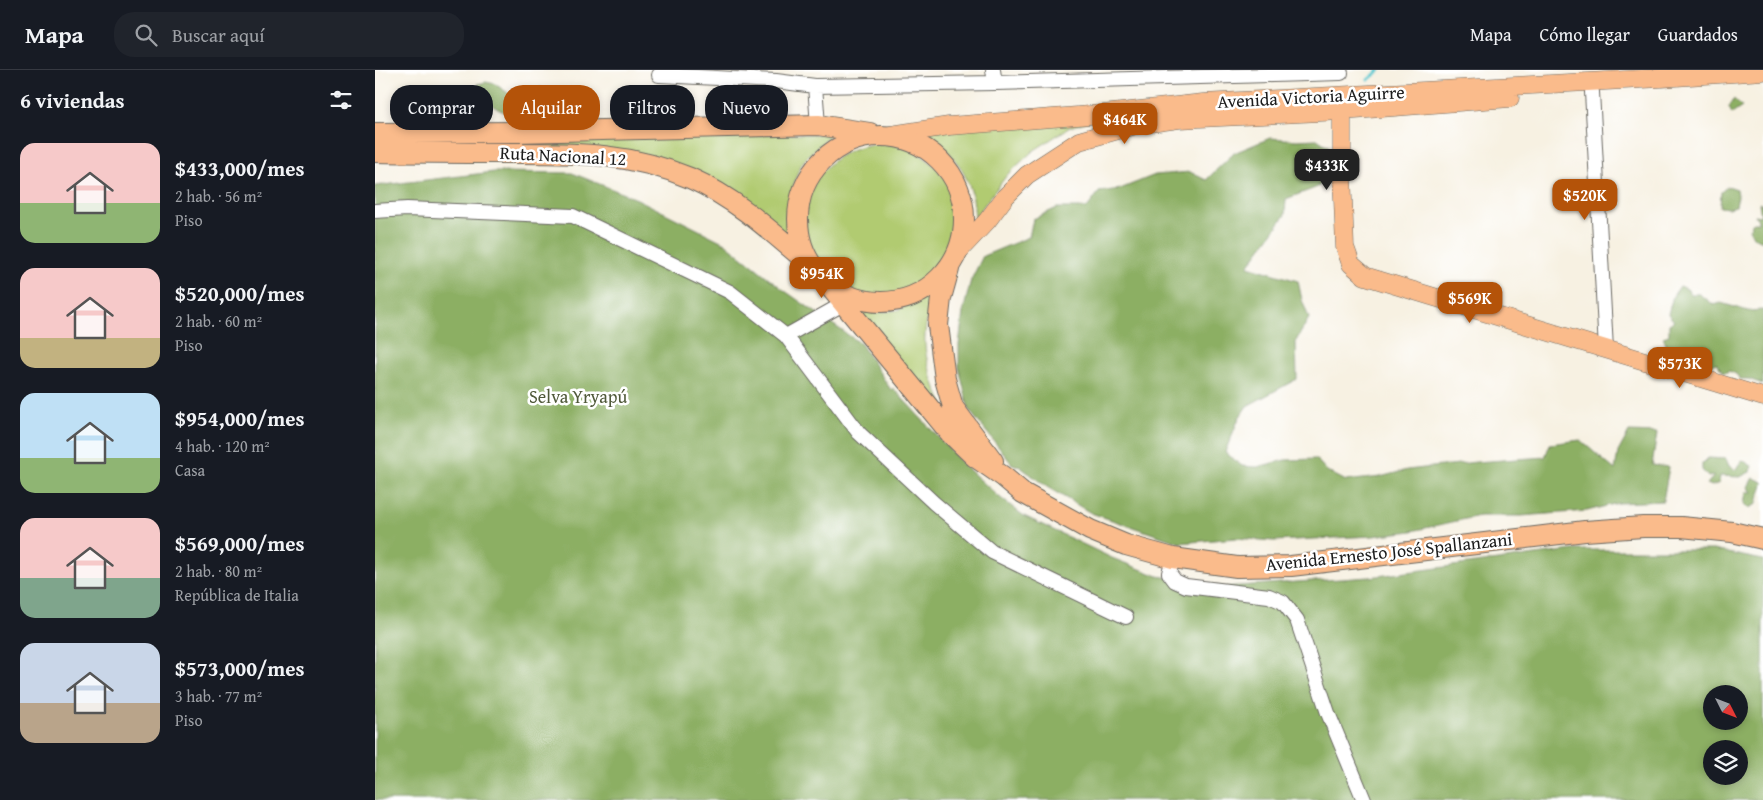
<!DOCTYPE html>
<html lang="es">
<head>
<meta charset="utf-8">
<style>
	:root { --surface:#171b24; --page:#20242c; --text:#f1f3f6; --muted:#9ea1a6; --line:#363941; --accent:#b45309 }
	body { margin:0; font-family:"Gentium Book Plus",serif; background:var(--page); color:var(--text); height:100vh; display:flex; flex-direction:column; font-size:19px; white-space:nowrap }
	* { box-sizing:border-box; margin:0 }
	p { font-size:16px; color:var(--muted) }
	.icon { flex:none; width:28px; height:28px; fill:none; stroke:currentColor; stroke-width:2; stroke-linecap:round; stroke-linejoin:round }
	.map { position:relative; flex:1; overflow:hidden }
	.panel { display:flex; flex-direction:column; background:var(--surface); width:375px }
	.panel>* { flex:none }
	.hud { position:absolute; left:15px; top:15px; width:475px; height:45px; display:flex; gap:10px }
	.needle { width:32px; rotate:132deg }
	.fabs { position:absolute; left:1328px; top:615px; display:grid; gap:10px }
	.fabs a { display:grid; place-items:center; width:45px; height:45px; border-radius:50%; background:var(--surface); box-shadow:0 2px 8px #0003; font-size:25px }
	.price { position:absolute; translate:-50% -42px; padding:0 11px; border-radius:10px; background:var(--accent); color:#fff; font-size:16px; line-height:32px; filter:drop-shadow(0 1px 2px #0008) }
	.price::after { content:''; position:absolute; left:50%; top:30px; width:15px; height:11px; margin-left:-8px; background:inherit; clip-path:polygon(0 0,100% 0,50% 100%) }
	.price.on { background:#222; color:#fff }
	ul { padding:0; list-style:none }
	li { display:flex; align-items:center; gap:15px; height:125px; padding:0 20px }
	li span { display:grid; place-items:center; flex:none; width:140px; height:100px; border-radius:15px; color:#555 }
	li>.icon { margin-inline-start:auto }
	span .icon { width:60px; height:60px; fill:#fffc; stroke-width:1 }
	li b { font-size:21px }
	h2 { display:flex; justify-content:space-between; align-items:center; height:60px; padding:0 20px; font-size:21px }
	.tag { padding:0 18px; border-radius:20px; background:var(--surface); box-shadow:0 2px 8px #0003; font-size:18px; line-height:45px }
	.tag.on { background:var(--accent); color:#fff }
	header { display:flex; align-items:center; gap:30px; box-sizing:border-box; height:70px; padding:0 25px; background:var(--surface); border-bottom:1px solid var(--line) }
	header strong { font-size:24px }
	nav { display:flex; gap:28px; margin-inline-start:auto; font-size:18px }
	.search { width:350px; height:45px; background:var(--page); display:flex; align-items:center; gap:12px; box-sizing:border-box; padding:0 18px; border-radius:20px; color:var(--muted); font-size:19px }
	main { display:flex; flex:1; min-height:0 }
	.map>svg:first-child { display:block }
</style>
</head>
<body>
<header>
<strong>Mapa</strong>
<div class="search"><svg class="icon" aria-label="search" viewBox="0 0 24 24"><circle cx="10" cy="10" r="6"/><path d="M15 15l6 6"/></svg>Buscar aquí</div>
<nav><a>Mapa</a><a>Cómo llegar</a><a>Guardados</a></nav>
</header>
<main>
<section class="panel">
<h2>6 viviendas<svg class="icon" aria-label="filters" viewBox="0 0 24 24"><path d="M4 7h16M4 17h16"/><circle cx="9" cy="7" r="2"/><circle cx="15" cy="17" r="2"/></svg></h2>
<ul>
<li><span style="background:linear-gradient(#f6c9c9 60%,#8fb573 0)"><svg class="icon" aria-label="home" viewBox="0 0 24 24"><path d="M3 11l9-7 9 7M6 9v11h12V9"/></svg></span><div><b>$433,000/mes</b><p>2 hab. · 56 m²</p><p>Piso</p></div></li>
<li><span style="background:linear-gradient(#f6c9c9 70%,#c2b280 0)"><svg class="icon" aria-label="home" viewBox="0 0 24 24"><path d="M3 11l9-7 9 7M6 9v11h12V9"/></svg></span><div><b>$520,000/mes</b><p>2 hab. · 60 m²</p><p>Piso</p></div></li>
<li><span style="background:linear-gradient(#bfe0f5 65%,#8fb573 0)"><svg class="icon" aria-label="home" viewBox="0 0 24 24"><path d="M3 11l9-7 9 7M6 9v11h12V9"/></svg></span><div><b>$954,000/mes</b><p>4 hab. · 120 m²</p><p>Casa</p></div></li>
<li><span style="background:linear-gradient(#f6c9c9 60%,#7fa58c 0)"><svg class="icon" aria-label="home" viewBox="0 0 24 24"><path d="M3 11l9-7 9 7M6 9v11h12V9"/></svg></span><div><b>$569,000/mes</b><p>2 hab. · 80 m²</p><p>República de Italia</p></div></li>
<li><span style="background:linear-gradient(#c9d6e8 60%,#b9a48a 0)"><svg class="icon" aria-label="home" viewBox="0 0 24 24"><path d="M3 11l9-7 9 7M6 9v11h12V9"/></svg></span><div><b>$573,000/mes</b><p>3 hab. · 77 m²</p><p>Piso</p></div></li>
</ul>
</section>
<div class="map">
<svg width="1388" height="730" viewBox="0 0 1388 730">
	<rect width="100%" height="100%" fill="#fff"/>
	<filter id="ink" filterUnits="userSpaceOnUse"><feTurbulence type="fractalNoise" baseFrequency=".02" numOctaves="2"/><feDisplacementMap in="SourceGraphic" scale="10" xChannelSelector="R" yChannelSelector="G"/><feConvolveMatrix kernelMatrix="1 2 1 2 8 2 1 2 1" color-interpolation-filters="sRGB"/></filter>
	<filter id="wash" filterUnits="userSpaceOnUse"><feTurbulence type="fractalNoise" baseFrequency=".0096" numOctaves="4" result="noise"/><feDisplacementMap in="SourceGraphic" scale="20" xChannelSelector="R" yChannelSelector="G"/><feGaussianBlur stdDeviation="1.12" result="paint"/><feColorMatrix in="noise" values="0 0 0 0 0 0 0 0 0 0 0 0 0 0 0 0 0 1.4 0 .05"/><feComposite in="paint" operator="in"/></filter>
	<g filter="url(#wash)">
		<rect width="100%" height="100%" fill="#f7f1e2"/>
		<path fill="#b1cb71" stroke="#667446" d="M720,49L695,57L658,81L632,105L600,147C599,140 599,131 597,124C590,97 569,73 545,60Z
			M457,64C448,73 435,82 428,92C414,114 414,144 416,169L315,100L0,75V68Z
			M430 150a76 76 0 1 1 152 0a76 76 0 1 1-152 0Z
			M559,222C556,235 551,250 550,264C548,294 564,326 577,353L478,237L502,243L523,240Z"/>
		<path fill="#8caf63" stroke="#546640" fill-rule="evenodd" d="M111,12L120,14L142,29L151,28L166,17L171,24C167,32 164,32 158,37C154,40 149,43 144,44C126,46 106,30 103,14Z
			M1359,29L1367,37L1357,44L1354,37Z
			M895,68L922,70L942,69L960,81L959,101L943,117L911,129L910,145L873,196L923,211L927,230L934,248L921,271L922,309L872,336L864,348L850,382L867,396L882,397L910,390L941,389L952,401L971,411L1005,407L1032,400L1101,392L1170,387L1175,374L1205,370L1240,400L1243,382L1254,362L1282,363L1277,395L1294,397L1288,431L1243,433L1212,441L1146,446H1104L1037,461L998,466L899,471L861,468L805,473L716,443L672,417L644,396L637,394L594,340L584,298V275L588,242L596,210L608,186L654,167L658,149L682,138H712L724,122L745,119L780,105L815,102L831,110L859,83Z
			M119,102L197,103L262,129L350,173L410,221L486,274L516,320L518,318L590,396L623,426L649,446L737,488L783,506L848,517L995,507L1198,480H1338L1388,490V730H0V116ZM1336,624H1364V651H1336ZM1336,679H1364V706H1336Z
			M1353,116L1362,119L1363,126L1361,136L1353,138L1345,137L1346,122Z
			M1384,133L1388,135V171L1378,167L1374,159L1378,152H1384L1380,145L1386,146Z
			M1305,216L1312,219L1316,224H1324L1339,235L1346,233L1373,241L1388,240V314L1373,309H1365L1361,304L1354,301L1349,303L1341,293L1330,299L1327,295L1320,296L1317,291L1312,288L1305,295L1301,291L1296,295C1288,289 1285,285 1285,276L1291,275L1288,267L1294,265V254L1299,251L1293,244L1298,226Z
			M1333,388L1351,389L1354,396L1360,400L1367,390L1377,396L1375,402L1365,407L1345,406L1344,413L1337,416L1332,414L1339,406L1333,407L1327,400V394Z
			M1379,408L1388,412C1388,420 1383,425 1382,434L1374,438L1369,434L1371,422H1377L1373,417L1376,411Z"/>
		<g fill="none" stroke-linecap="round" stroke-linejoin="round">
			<path stroke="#5cc9d1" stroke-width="3" d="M993,10L1005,0"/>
		</g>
	</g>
	<g filter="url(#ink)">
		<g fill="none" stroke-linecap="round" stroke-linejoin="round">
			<g stroke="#696761" stroke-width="16">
				<path id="minor" d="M618,0L620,13
					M284,5L401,11L440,16L620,13L966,3
					M440,16L443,55
					M1217,22L1231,279
					M0,141L32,139L198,146L355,222L411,266L484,363L559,433L617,482L751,547
					M411,266L468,234L476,227
					M798,488L794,503L800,511L811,516L894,526L908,532L922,550L953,643L989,730"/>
			</g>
			<g stroke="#696761" stroke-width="19">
				<path id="major" d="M967,41V105L970,177L976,194L990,206L1388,327
					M516,65L574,56L728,44L828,33L1286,8L1388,1
					M581,184L612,151L630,127L652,105L704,71L761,55L804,49L967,41L1135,28"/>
			</g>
			<g stroke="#696761" stroke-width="22">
				<path id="highway" d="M0,63L143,62L443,55L495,63
					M423 149a83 83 0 1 1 166 0a83 83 0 1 1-166 0Z
					M0,82C46,83 91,83 137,83C202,83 253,82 315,108C360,128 396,161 432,192
					M574,199L566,228L563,255L570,309L578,337L618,391
					M450,211L575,363L600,387L629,407L648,423L715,460L751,475L798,488L862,497L916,496L1210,461L1268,457H1306L1357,462L1388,469"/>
			</g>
			<use href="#minor" stroke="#fff" stroke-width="14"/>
			<use href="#major" stroke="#fabb8b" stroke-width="18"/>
			<use href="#highway" stroke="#fabb8b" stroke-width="20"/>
		</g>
	</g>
	<g text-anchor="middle" stroke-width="5" stroke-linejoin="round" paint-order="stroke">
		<g font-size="18" fill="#1c1c1c" stroke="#fff">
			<text transform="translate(936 27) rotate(-3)" y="6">Avenida Victoria Aguirre</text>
			<text transform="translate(188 86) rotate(3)" y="6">Ruta Nacional 12</text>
			<text transform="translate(1014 482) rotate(-6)" y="6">Avenida Ernesto José Spallanzani</text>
		</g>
		<g font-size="18" fill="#50593a" stroke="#fff">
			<text x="203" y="333">Selva Yryapú</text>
		</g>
	</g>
</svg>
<div class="fabs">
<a><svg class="needle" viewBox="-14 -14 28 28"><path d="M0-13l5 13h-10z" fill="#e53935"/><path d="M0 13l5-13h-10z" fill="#9ea1a6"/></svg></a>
<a><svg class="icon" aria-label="layers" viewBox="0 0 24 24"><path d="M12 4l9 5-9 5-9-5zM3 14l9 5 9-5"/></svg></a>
</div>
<b class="price" style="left:750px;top:75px">$464K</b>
<b class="price on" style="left:952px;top:121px">$433K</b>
<b class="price" style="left:1210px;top:151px">$520K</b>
<b class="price" style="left:447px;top:229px">$954K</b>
<b class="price" style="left:1095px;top:254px">$569K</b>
<b class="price" style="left:1305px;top:319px">$573K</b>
<div class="hud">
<a class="tag">Comprar</a>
<a class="tag on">Alquilar</a>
<a class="tag">Filtros</a>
<a class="tag">Nuevo</a>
</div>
</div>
</main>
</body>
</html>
